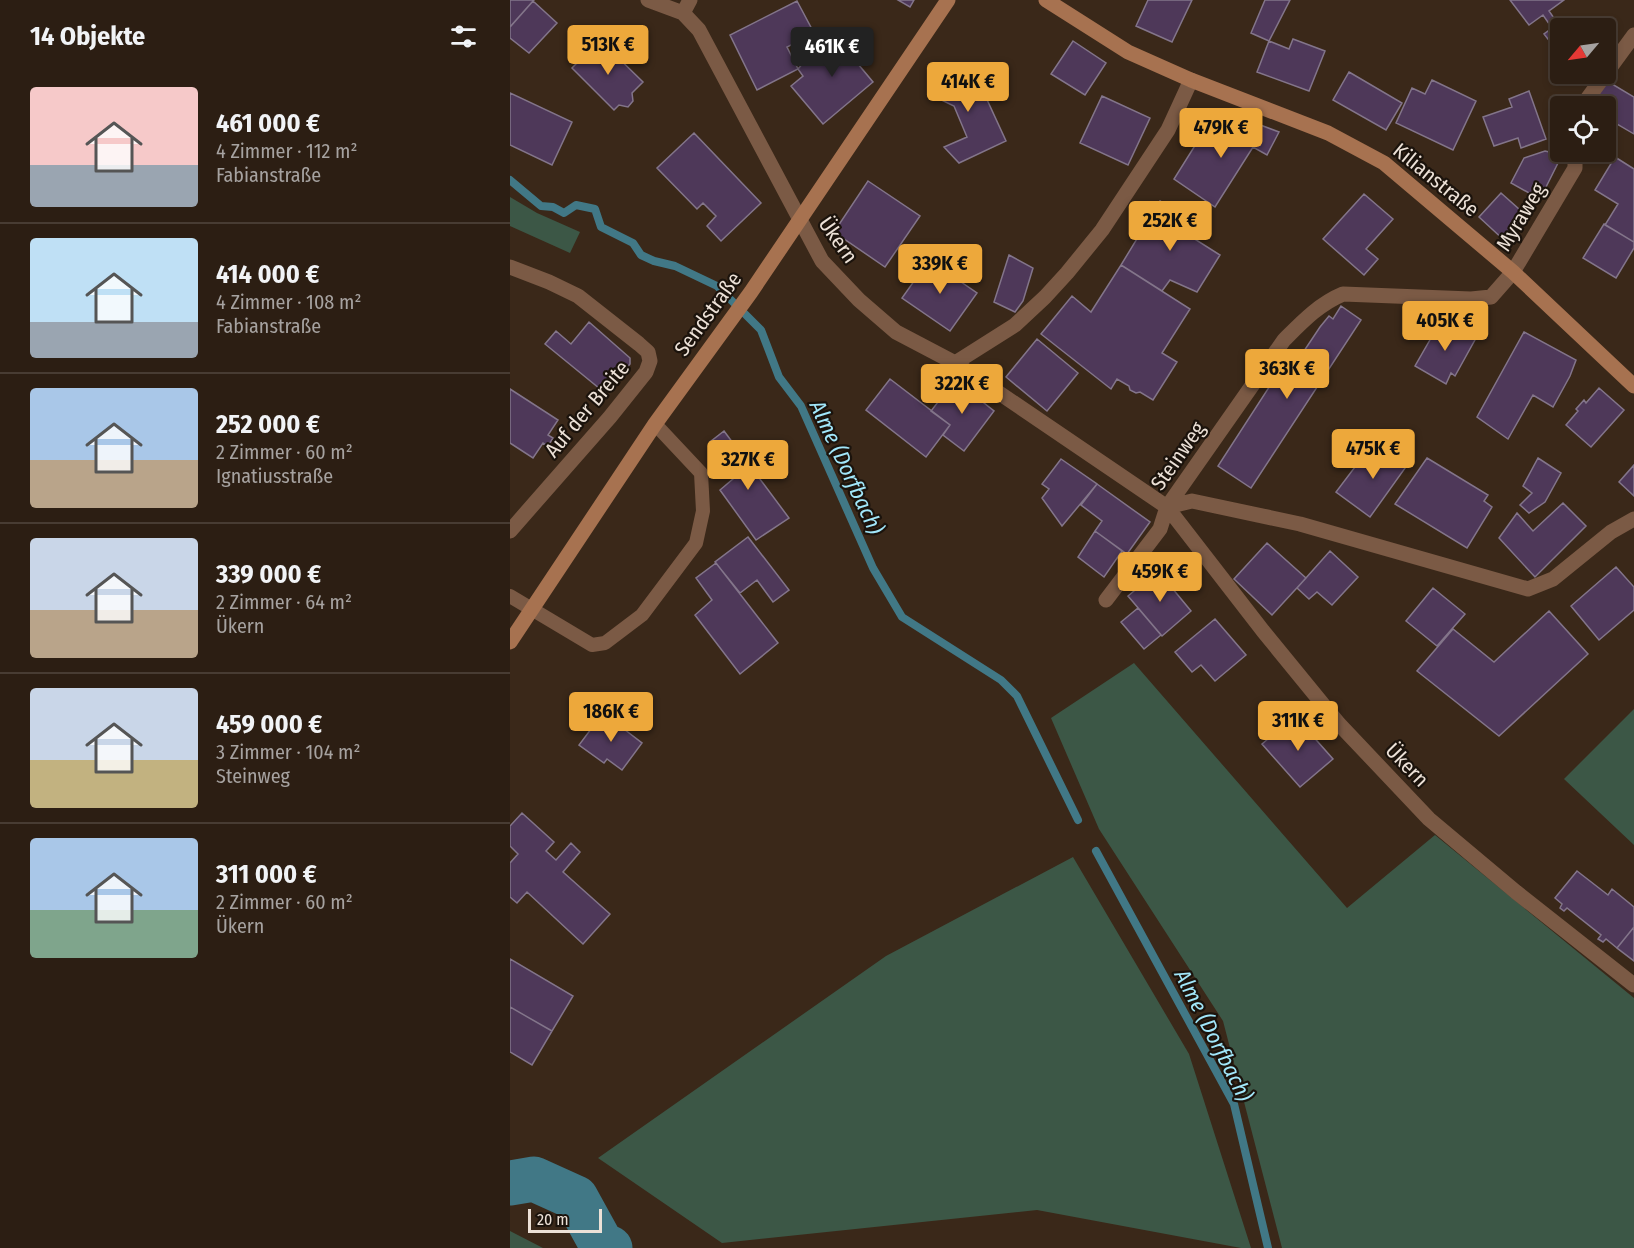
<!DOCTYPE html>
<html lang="de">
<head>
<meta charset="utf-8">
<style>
	:root { --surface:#2c1e13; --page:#382b21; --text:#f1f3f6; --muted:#a6a2a0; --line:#483c33; --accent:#eda83b }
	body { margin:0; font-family:"Fira Sans Condensed",sans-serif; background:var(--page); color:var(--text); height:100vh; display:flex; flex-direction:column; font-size:22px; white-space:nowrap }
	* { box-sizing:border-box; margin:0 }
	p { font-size:20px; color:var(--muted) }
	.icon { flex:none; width:33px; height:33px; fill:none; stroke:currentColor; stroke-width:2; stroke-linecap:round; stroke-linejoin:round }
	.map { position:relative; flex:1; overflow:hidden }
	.side { display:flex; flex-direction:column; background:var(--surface); width:510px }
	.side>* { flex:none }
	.needle { width:39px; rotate:241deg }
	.buttons { position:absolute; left:1040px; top:18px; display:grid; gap:12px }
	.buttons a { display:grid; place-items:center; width:66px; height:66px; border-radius:6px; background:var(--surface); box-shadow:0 3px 9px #0003,0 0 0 2px var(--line); font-size:30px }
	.scale { position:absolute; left:18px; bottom:15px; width:74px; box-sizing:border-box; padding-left:6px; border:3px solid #ece1d7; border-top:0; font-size:16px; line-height:21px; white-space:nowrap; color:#ece1d7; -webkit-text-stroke:4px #1b130c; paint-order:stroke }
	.price { position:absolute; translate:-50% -51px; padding:0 14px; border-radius:6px; background:var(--accent); color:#111; font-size:20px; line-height:39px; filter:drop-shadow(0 2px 3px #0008) }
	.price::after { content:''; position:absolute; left:50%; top:36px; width:18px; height:14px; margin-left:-9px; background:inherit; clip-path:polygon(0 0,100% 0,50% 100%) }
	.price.selected { background:#222; color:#fff }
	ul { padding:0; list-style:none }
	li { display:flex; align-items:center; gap:18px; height:150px; padding:0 30px }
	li+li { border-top:2px solid var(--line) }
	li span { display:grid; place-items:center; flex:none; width:168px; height:120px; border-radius:6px; color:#555 }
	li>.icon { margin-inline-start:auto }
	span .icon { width:72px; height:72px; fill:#fffc; stroke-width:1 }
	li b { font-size:26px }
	h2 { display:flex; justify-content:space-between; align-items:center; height:72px; padding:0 30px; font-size:26px }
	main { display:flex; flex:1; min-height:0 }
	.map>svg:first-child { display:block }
</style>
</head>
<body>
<main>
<section class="side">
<h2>14 Objekte<svg class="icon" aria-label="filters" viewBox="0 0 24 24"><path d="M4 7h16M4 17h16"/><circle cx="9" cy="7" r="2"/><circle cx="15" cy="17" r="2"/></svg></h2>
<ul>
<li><span style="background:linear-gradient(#f6c9c9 65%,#9aa5b1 0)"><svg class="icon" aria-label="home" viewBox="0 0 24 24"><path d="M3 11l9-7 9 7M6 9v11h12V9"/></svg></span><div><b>461 000 €</b><p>4 Zimmer · 112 m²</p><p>Fabianstraße</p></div></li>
<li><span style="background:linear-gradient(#bfe0f5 70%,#9aa5b1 0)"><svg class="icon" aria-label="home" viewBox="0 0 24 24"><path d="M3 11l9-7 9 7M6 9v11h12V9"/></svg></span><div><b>414 000 €</b><p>4 Zimmer · 108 m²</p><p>Fabianstraße</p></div></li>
<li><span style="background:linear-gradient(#a9c7e8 60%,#b9a48a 0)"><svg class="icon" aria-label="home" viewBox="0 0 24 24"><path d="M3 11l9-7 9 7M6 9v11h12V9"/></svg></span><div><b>252 000 €</b><p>2 Zimmer · 60 m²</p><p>Ignatiusstraße</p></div></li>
<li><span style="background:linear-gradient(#c9d6e8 60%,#b9a48a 0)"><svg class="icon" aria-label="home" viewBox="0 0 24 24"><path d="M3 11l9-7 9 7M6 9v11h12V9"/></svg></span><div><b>339 000 €</b><p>2 Zimmer · 64 m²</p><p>Ükern</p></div></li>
<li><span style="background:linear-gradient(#c9d6e8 60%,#c2b280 0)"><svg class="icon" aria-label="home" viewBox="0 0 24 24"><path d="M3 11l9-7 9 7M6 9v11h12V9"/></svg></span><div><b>459 000 €</b><p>3 Zimmer · 104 m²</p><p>Steinweg</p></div></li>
<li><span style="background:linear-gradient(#a9c7e8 60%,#7fa58c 0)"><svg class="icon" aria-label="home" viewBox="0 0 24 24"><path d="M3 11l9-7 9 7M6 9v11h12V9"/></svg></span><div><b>311 000 €</b><p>2 Zimmer · 60 m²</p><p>Ükern</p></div></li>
</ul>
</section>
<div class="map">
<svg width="1124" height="1248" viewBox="0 0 1124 1248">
	<rect width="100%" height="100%" fill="#3a2819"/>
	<path fill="#3c5746" d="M0,197L27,213L70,232L60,253L0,226Z
		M624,663L837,908L925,835L1124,998V1248H772L713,1021L589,829L541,718Z
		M1124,709V845L1054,779Z
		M563,857L679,1054L741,1248H731L527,1210L212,1243L88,1158L376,956Z
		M0,1231L33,1248H0Z"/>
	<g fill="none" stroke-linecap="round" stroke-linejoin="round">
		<path stroke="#417886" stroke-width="8" d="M0,180L31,206L43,207L54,213L66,205L85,209L91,227L123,243L131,255L144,261L165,266L207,286L251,330L269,377L291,406L363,568L392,617L491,680L507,696L568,820
			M586,851L724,1104L758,1248"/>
		<path stroke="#417886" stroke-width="45" d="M0,1183L24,1179L66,1198L93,1247L100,1248"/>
	</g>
	<path fill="#4e3859" stroke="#83758a" stroke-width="1.5" d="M0,0H24L0,27Z
		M388,0H404L400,7Z
		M638,0H682L662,42L626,26Z
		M755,0H780L759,41L741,33Z
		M1000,0H1054L1039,11L1048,24L1056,18L1064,28H1050V51L1048,52L1034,34L1042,28L1033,15L1019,25Z
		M23,1L47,23L19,53L0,38V27Z
		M287,1L304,33L277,47L288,69L247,90L220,35Z
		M323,35L331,44L343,35L354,49L343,58L363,82L313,124L281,86L293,76L288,69L293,63Z
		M783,39L815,51L799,91L747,72L759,41L779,49Z
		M90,40L133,82L122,93L123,101L118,107L109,105L104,110L62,68Z
		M563,41L596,63L575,95L541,74Z
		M434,64L470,82L472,81L476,92L474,93L496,141L449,163L434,147L457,137L444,106L419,94Z
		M839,72L892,103L876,130L823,100Z
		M922,80L966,101L943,150L886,123L902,88L915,94Z
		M1097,81L1124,97V134L1095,117V106H1081Z
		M1019,91L1036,139L1011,148L1008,138L984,146L973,117L1002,107L999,99Z
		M0,93L62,122L42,165L0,145Z
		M592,96L640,118L618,165L570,143Z
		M701,120L736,139L745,123L769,132L757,155L743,147L705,207L664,179Z
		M184,133L251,203L211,241L197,226L206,216L193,203L187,209L147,168Z
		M1035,151L1052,155L1030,199L1001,183L1014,158Z
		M1105,157L1124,169V242L1095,225L1108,204L1085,190Z
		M358,181L410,216L375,267L324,232Z
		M991,193L1018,217L996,242L969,217Z
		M854,194L883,219L856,249L868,259L854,275L813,239Z
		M650,201L690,227L683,238L710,255L687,292L660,280L652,291L611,265Z
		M1094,224L1124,242V248L1106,278L1073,258Z
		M499,255L523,268L513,301L505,312L484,302Z
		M419,260L467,293L440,331L392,298Z
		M611,265L680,309L652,353L667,362L643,400L630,392L626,393L620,390L619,386L607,379L601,389L531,334L562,296L581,312Z
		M831,306L851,320L741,488L708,466L776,361L784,366L810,327L819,316L823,319Z
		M932,319L966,338L945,376L941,373L936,384L905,366Z
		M79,322L120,358V364L95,393L35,344L46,331L61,344Z
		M1014,332L1066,360L1060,376L1043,407L1023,395L998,439L967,417Z
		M527,339L568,373L537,411L496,377Z
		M380,379L440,425L416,457L356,410Z
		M445,380L484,411L454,451L433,435L440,425L421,411Z
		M1089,388L1114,410L1081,447L1056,425L1068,411L1066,409L1074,400L1076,403Z
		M0,389L48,420L38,435L43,438L38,446L33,443L23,458L0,443Z
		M214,431L279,518L246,540L210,490L224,478L200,442Z
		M882,449L890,455L894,450L903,457L860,517L826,492L854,455L865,463L871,455L875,458Z
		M917,458L978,495L974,501L982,507L957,548L885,504Z
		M1028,458L1051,473L1035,502L1019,513L1010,505L1022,493L1013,486Z
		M551,459L587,484L552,526L532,498L539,489L532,484Z
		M1124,465V496L1109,482Z
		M587,484L640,522L617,554L585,531L592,521L571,505Z
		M1053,503L1076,526L1025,577L989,538L1007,513L1023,531Z
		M585,531L612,551L594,577L568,557Z
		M238,537L279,590L263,602L247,580L230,593L205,562Z
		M757,543L796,578L762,615L724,579Z
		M820,551L848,577L822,605L807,592L799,599L787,588Z
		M206,563L268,643L230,674L185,615L202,600L186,578Z
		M1106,567L1124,587V610L1089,640L1061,606Z
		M648,571L681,611L652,636L618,596Z
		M923,588L955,614L927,646L896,621Z
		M628,608L651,635L634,649L611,622Z
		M1039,611L1078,654L989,736L907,671L943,629L984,662Z
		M705,619L736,655L705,681L691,665L682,672L665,652Z
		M93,713L132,743L112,770L97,759L94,763L69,745Z
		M785,716L823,759L790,787L752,744Z
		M12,813L44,842L36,851L46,860L61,843L70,852L53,872L100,914L73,944L17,892L7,903L0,897V863L8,854L0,846V826Z
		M1067,871L1098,895L1102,889L1124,907V927L1107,948L1096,939L1093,942L1088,939L1091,935L1057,908L1054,911L1050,908L1052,904L1045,898Z
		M1124,927V961L1107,948Z
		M0,959L63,996L42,1031L0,1007Z
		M0,1007L42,1031L22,1065L0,1052Z"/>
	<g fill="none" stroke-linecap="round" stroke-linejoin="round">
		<path stroke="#7b5a45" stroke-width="14" d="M0,596L82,645L95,643L132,615L186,543L193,511L191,473L145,424"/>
		<path stroke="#7b5a45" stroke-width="15" d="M138,0L173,13
			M180,0L173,13L189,30L312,261L349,300L386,332L445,363L657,507L682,501L790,524L1018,589L1043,579L1101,532L1124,519
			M1074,106L1075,102L1124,35
			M0,267L39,282L68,296L129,344L138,352L140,361L136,372L100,417L0,531
			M445,363L505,325L535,297L557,273L592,230L658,130L681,80
			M657,507L753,631L829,724L919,819L1006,892L1124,985
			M596,600L650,529L657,507L774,340C792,322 809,304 833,294L961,299L981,297L1003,272L1065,168V152"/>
		<path stroke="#a77250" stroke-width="15" d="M536,0L618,52L681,80L818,133L874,163L1003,272L1124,386
			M0,642L145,424L241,292L438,0"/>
	</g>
	<g text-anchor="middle" stroke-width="4.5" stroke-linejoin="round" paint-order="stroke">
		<g font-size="21" fill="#ece1d7" stroke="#1b130c">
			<text transform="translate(926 180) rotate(39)" y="7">Kilianstraße</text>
			<text transform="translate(1011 217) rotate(-59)" y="7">Myraweg</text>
			<text transform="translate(328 240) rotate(55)" y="7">Ükern</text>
			<text transform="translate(198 314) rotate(-54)" y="7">Sendstraße</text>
			<text transform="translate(77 409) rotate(-50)" y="7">Auf der Breite</text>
			<text transform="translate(668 456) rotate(-55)" y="7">Steinweg</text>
			<text transform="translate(897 765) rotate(46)" y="7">Ükern</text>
		</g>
		<g font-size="22" font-style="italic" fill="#a2e7fa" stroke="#1b130c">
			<text transform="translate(337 467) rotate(65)" y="8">Alme (Dorfbach)</text>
			<text transform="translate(704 1035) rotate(63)" y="8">Alme (Dorfbach)</text>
		</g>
	</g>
</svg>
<div class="buttons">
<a><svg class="needle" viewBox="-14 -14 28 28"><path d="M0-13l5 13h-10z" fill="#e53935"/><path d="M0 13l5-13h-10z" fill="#a6a2a0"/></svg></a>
<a><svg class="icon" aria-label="locate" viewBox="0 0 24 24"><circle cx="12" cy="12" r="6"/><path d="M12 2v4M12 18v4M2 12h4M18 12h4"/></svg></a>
</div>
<div class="scale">20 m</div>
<b class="price" style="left:98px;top:76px">513K €</b>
<b class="price selected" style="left:322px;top:78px">461K €</b>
<b class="price" style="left:458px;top:113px">414K €</b>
<b class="price" style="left:711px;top:159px">479K €</b>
<b class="price" style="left:660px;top:252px">252K €</b>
<b class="price" style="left:430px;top:295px">339K €</b>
<b class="price" style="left:935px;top:352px">405K €</b>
<b class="price" style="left:777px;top:400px">363K €</b>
<b class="price" style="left:452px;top:415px">322K €</b>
<b class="price" style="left:863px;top:480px">475K €</b>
<b class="price" style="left:238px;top:491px">327K €</b>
<b class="price" style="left:650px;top:603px">459K €</b>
<b class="price" style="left:101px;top:743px">186K €</b>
<b class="price" style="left:788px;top:752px">311K €</b>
</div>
</main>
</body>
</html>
